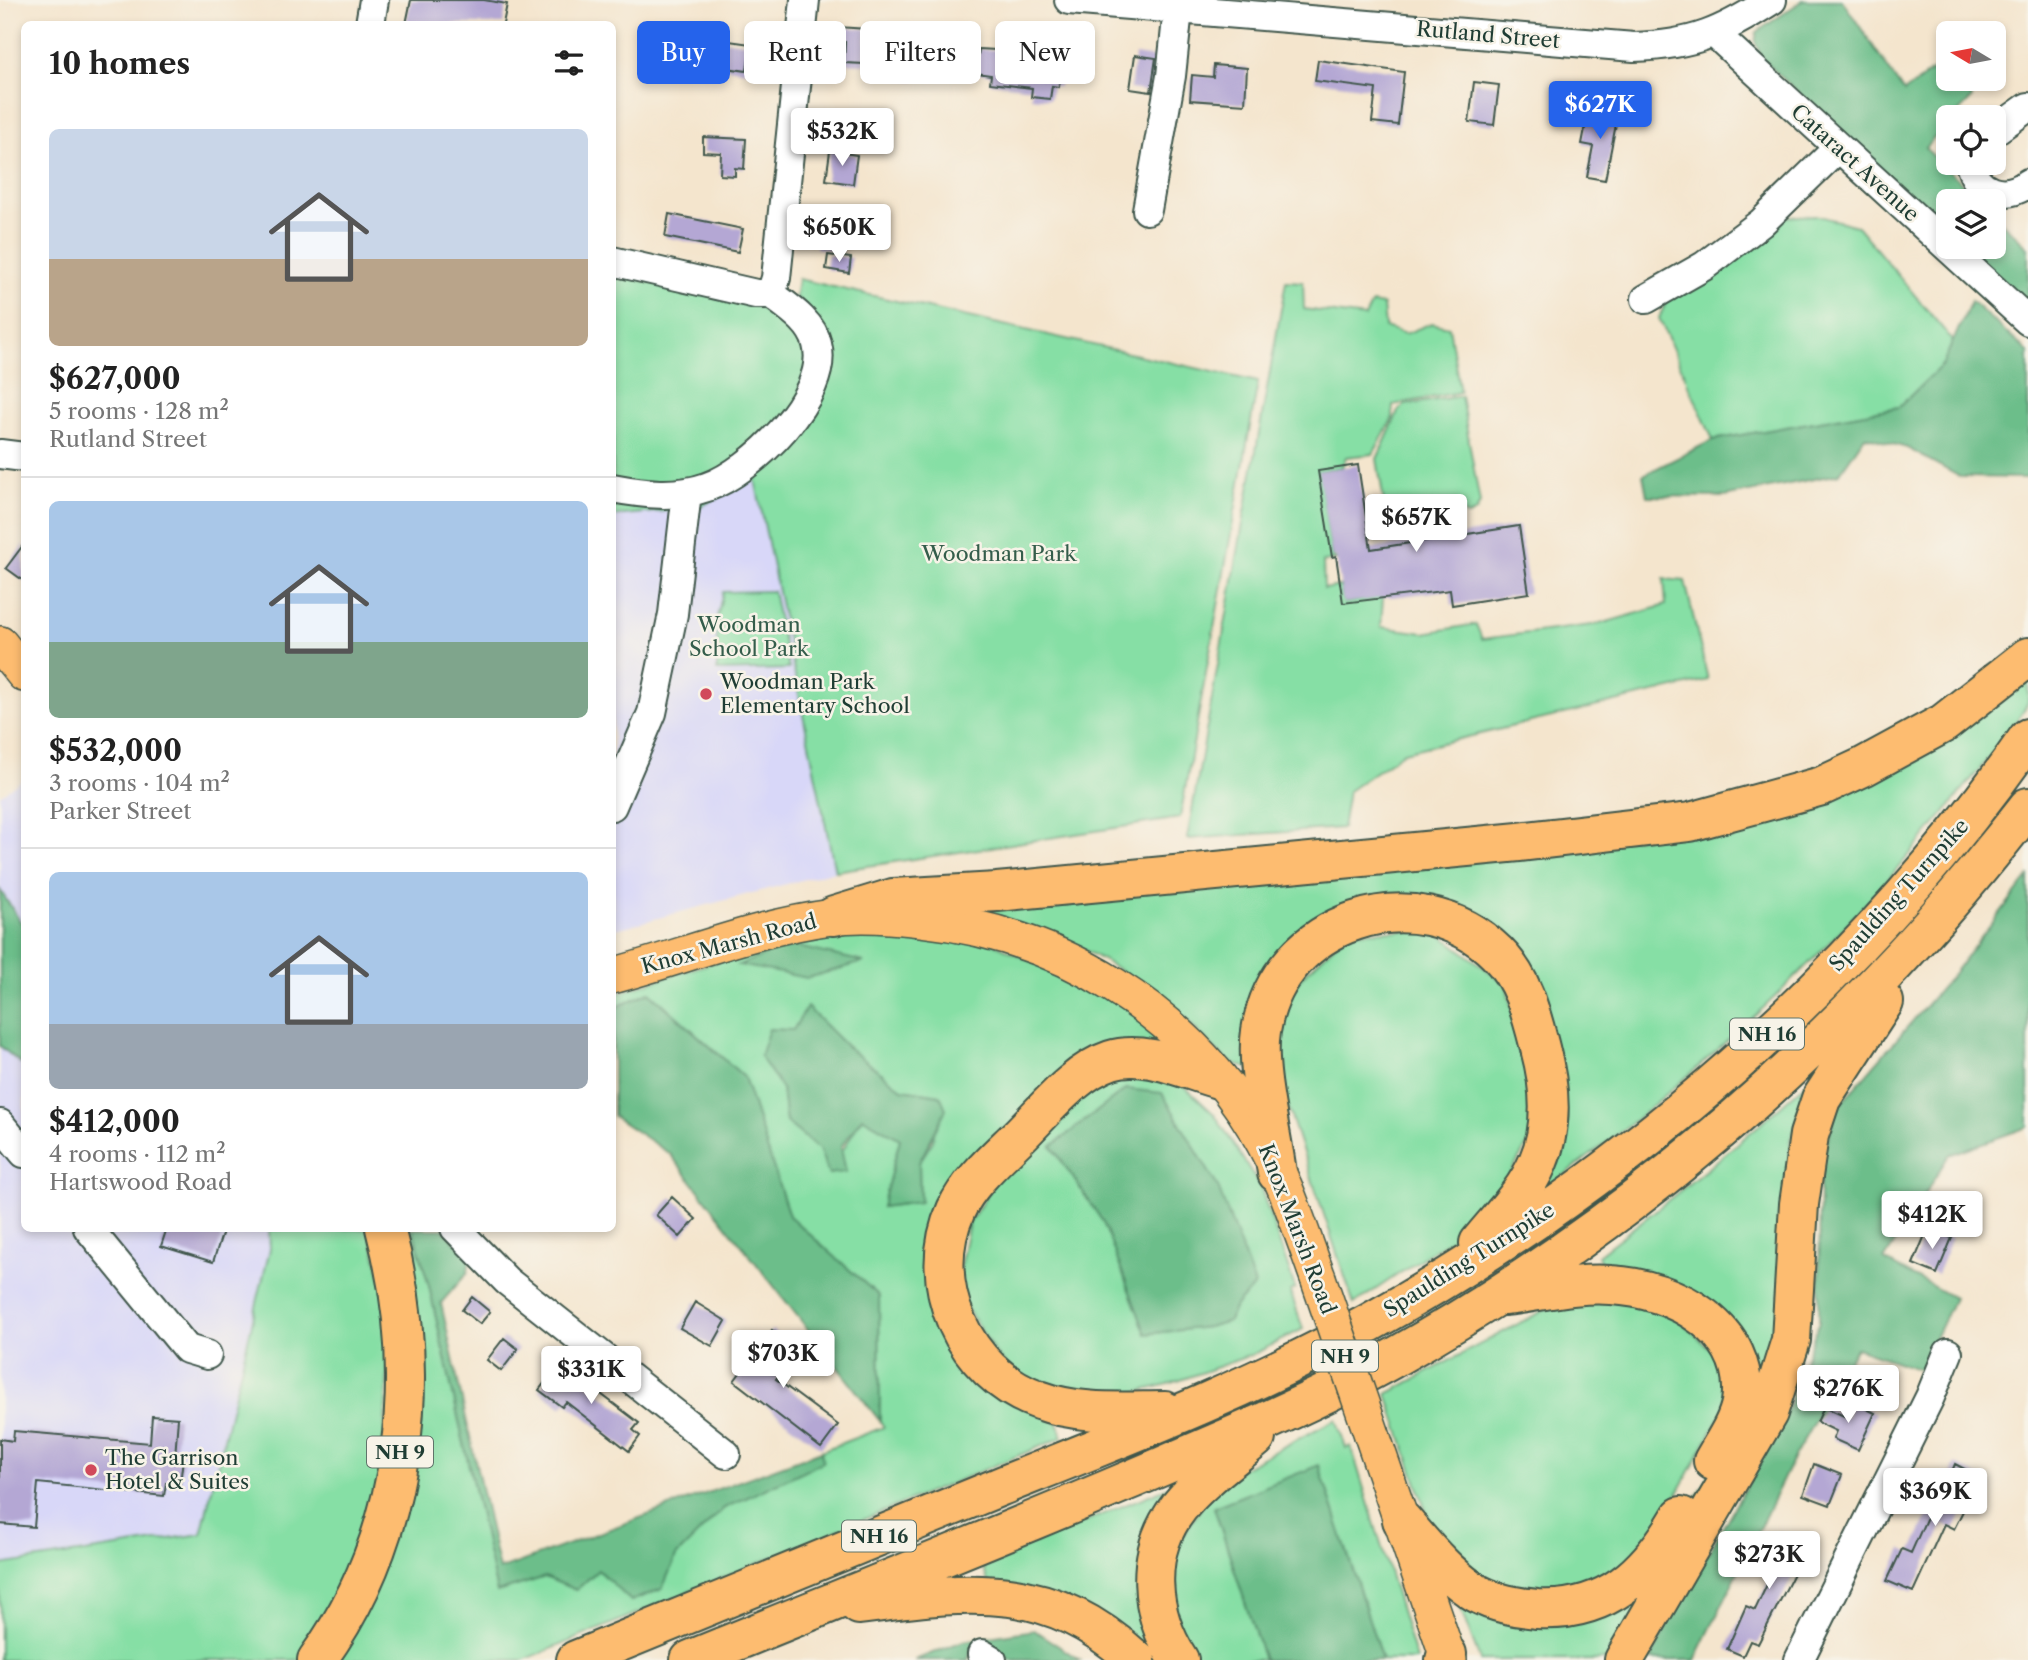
<!DOCTYPE html>
<html lang="en">
<head>
<meta charset="utf-8">
<style>
	:root { --surface:#fff; --page:#f6f6f6; --text:#222; --muted:#767676; --line:#e0e0e0; --accent:#2563eb }
	body { margin:0; font-family:"Libre Caslon Text",serif; background:var(--page); color:var(--text); height:100vh; display:flex; flex-direction:column; font-size:26px; white-space:nowrap }
	* { box-sizing:border-box; margin:0 }
	p { font-size:23px; color:var(--muted) }
	.icon { flex:none; width:38px; height:38px; fill:none; stroke:currentColor; stroke-width:2; stroke-linecap:round; stroke-linejoin:round }
	.map { position:relative; flex:1; overflow:hidden }
	.drawer { position:absolute; left:21px; top:21px; width:595px; height:1211px; display:flex; flex-direction:column; background:var(--surface); border-radius:10px; box-shadow:0 4px 10px #0003 }
	.drawer>* { flex:none }
	.banner { position:absolute; left:637px; top:21px; width:665px; height:63px; display:flex; gap:14px }
	.needle { width:46px; rotate:280deg }
	.controls { position:absolute; left:1936px; top:21px; display:grid; gap:14px }
	.controls a { display:grid; place-items:center; width:70px; height:70px; border-radius:10px; background:var(--surface); box-shadow:0 4px 10px #0003; font-size:35px }
	.price { position:absolute; translate:-50% -60px; padding:0 16px; border-radius:7px; background:#fff; color:#222; font-size:23px; line-height:46px; filter:drop-shadow(0 2px 4px #0008) }
	.price::after { content:''; position:absolute; left:50%; top:42px; width:21px; height:16px; margin-left:-10px; background:inherit; clip-path:polygon(0 0,100% 0,50% 100%) }
	.price.current { background:var(--accent); color:#fff }
	ul { padding:0; list-style:none }
	li { display:grid; align-content:center; gap:14px; height:371px; padding:0 28px }
	li+li { border-top:2px solid var(--line) }
	li span { display:grid; place-items:center; height:217px; border-radius:10px; color:#555 }
	li>.icon { margin-inline-start:auto }
	span .icon { width:126px; height:126px; fill:#fffc; stroke-width:1 }
	li b { font-size:30px }
	h2 { display:flex; justify-content:space-between; align-items:center; height:84px; padding:0 28px; font-size:30px }
	.pill { padding:0 24px; border-radius:10px; background:var(--surface); box-shadow:0 4px 10px #0003; font-size:24px; line-height:63px }
	.pill.current { background:var(--accent); color:#fff }
	.map>svg:first-child { display:block }
</style>
</head>
<body>
<div class="map">
<svg width="2028" height="1660" viewBox="0 0 2028 1660">
	<rect width="100%" height="100%" fill="#f7f3e8"/>
	<filter id="ink" filterUnits="userSpaceOnUse"><feTurbulence type="fractalNoise" baseFrequency=".0143" numOctaves="2"/><feDisplacementMap in="SourceGraphic" scale="14" xChannelSelector="R" yChannelSelector="G"/><feConvolveMatrix kernelMatrix="1 2 1 2 8 2 1 2 1" color-interpolation-filters="sRGB"/></filter>
	<filter id="wash" filterUnits="userSpaceOnUse"><feTurbulence type="fractalNoise" baseFrequency=".00686" numOctaves="4" result="noise"/><feDisplacementMap in="SourceGraphic" scale="28" xChannelSelector="R" yChannelSelector="G"/><feGaussianBlur stdDeviation="1.57" result="paint"/><feColorMatrix in="noise" values="0 0 0 0 0 0 0 0 0 0 0 0 0 0 0 0 0 1.4 0 .05"/><feComposite in="paint" operator="in"/></filter>
	<g filter="url(#wash)">
		<rect width="100%" height="100%" fill="#f4e5cd"/>
		<path fill="#d8d7f8" d="M755,478L835,871L613,930V516L667,511L728,494Z
			M24,778V927L0,890V795Z
			M0,1046L24,1066V1228L269,1229L270,1249L201,1535L0,1565Z"/>
		<path fill="#86dfa5" stroke="#528e6c" stroke-width="2" fill-rule="evenodd" d="M1815,215L1857,226L1953,341L1943,364L1899,407L1713,440L1659,318L1667,300L1783,217Z
			M613,274L793,315L798,279L1258,382L1180,818L835,871L755,479L697,508L613,516Z
			M1286,281L1303,282L1304,309L1365,317L1372,303L1383,305L1385,327L1405,334L1432,323L1449,327L1460,392L1393,405V418L1373,454L1346,457L1342,467L1319,471L1332,557L1336,560L1323,562L1324,589L1340,586L1344,603L1383,597L1381,627L1424,633L1476,624L1482,639L1600,624L1666,605L1664,579L1685,581L1708,680L1404,752L1348,791L1342,828L1187,839Z
			M1461,396L1480,503L1476,512L1468,516L1461,511L1457,501L1405,510L1384,502L1377,459L1399,410L1405,405Z
			M773,591L789,669L717,671V617L723,592Z
			M2028,670C2028,679 2028,693 2028,701C2022,720 1979,769 1965,787C1843,943 1699,1077 1540,1193L1550,1152L1499,942L1333,917L1252,1068C1224,1068 1205,1036 1185,1019C1115,959 1052,927 961,910L1673,834Z
			M891,928L989,941L1126,1007L1179,1051L1064,1073L932,1282L1057,1422L1063,1437L524,1660H329L376,1573L396,1229H413L429,1286L497,1592L545,1577L576,1590L598,1570L631,1600L662,1589L676,1556L724,1508L822,1462L821,1451L884,1427L880,1421L879,1296L789,1216L744,1077L650,992L613,1009V995C704,963 794,937 891,928ZM807,1008L846,1046L902,1089L940,1095L933,1141L919,1163L920,1202L882,1207L900,1139L862,1117L829,1174L819,1149L786,1122L782,1089Z
			M1434,930L1506,984L1539,1125L1485,1216L1354,1304L1274,1066L1277,1001L1348,932Z
			M1128,1072L1183,1085L1215,1115L1260,1186L1295,1288L1290,1291L1303,1329L1254,1354L1172,1383L1110,1399L1009,1374L955,1290L974,1200L1101,1077ZM1126,1089L1255,1285L1234,1308L1229,1321L1208,1327L1146,1334L1103,1222L1052,1147Z
			M1818,1072L1823,1075L1799,1113L1791,1141L1777,1340L1764,1390L1741,1436L1608,1660H1480L1450,1581C1526,1627 1598,1628 1660,1558L1736,1431C1779,1327 1692,1283 1603,1273L1598,1255C1674,1197 1748,1138 1818,1072Z
			M269,1229H369L385,1293L393,1381L380,1493L350,1580L305,1660H0V1565L201,1534L270,1249Z
			M1587,1299L1665,1306L1721,1359L1725,1407L1654,1537L1629,1563L1565,1594L1494,1589L1434,1535L1387,1394L1550,1307Z
			M1336,1419L1346,1448L1351,1446L1416,1660H1382L1319,1466L1214,1507L1264,1660H1186L1159,1573L1218,1481Z
			M1176,1484L1164,1660H1145L988,1582L982,1564Z"/>
		<path fill="#6cbe8a" stroke="#467e5f" stroke-width="2" d="M1803,0H1842L1904,92L1948,59V79H1963L1972,98L1953,117H1948V123L1925,148L1981,201H1948V232L1762,59L1755,42L1757,32Z
			M1993,214L2028,247V304L1964,247H1993Z
			M1971,301L2028,352V478L1960,477L1907,448L1865,436L1839,474L1724,497L1647,496L1643,475L1713,440L1899,407L1943,364Z
			M2028,877V1127L1949,1155L1884,1260L1954,1298L1920,1370L1856,1348L1793,1459L1695,1660H1651L1667,1625L1783,1422L1819,1321L1820,1166L1837,1108L1949,979Z
			M0,890L24,927V1066L0,1046Z
			M790,945L864,962L807,978L739,965Z
			M649,992L744,1077L789,1216L879,1296L880,1421L670,1154L613,1116V1009Z
			M807,1007L846,1046L902,1089L940,1095L946,1109L919,1163L920,1202L882,1207L900,1139L862,1117L841,1147L846,1172L829,1174L819,1149L786,1122L782,1089L760,1056L769,1029L793,1030Z
			M1126,1089L1162,1093L1218,1187L1255,1285L1234,1308L1229,1321L1208,1327L1146,1334L1103,1222L1052,1146Z
			M413,1229H443L470,1258L468,1272L441,1303L499,1570L821,1451L823,1462L724,1508L676,1556L662,1589L631,1601L598,1570L576,1590L545,1577L497,1592L429,1286Z
			M1319,1465L1382,1660H1264L1214,1507Z
			M1034,1630L1080,1660H1010L1000,1653L971,1649L968,1660H915L963,1641Z"/>
		<g id="blocks">
			<path fill="#b4a7d4" d="M411,0H484L507,4L503,24H406Z
				M838,27L867,29L865,64L844,63L845,42H837Z
				M903,32L922,34L915,81L897,79Z
				M693,36L751,44L747,71L713,66L712,76L688,73Z
				M979,49L1063,54L1059,87L1052,86L1050,99L1031,97L1032,88L990,83L991,75L976,73Z
				M1135,55L1156,58L1151,92L1130,89Z
				M1318,60L1404,72L1398,125L1372,122L1376,89L1315,81Z
				M1214,65L1247,68L1245,104L1190,100L1192,75L1213,77Z
				M1474,82L1499,85L1494,125L1469,122Z
				M1589,108L1618,114L1605,180L1587,177L1593,146L1582,144Z
				M703,137L746,139L744,169L735,168V176L720,175L721,153L703,152Z
				M830,151L857,155L853,184L826,180Z
				M829,210L848,212L842,251L816,248L820,218L828,220Z
				M669,214L743,229L738,252L665,237Z
				M828,255L851,258L849,273L826,269Z
				M1358,465L1371,549L1519,526L1529,593L1452,605L1450,590L1343,603L1336,556L1332,557L1318,471Z
				M24,544V581L6,568Z
				M672,1197L696,1219L680,1237L656,1215Z
				M167,1228H224L213,1262L161,1246Z
				M1928,1228L1952,1238L1937,1274L1913,1264Z
				M472,1297L490,1312L480,1324L462,1310Z
				M695,1302L726,1321L712,1346L680,1328Z
				M772,1330L798,1349L776,1379L838,1425L821,1448L734,1381Z
				M504,1338L518,1349L501,1371L487,1360Z
				M560,1363L639,1423L633,1430L640,1436L629,1451L566,1402L562,1407L539,1390Z
				M1852,1402L1875,1413L1858,1450L1833,1439L1836,1431L1817,1422L1824,1407L1846,1417Z
				M152,1416L178,1418L175,1457L183,1458L180,1484L166,1483L164,1496L38,1483L34,1527L0,1524V1439L13,1441L14,1431L150,1443Z
				M1814,1464L1842,1475L1830,1505L1803,1495Z
				M1955,1464L1980,1477L1954,1529L1944,1524L1913,1592L1887,1581L1902,1549L1911,1553L1931,1508L1936,1510Z
				M1778,1531L1808,1546L1758,1644L1750,1641L1743,1656L1727,1649L1746,1606L1755,1610L1773,1572L1761,1566Z"/>
		</g>
	</g>
	<g filter="url(#ink)">
		<use href="#blocks" fill-opacity="0" stroke="#3f564b" stroke-width="2"/>
		<g fill="none" stroke-linecap="round" stroke-linejoin="round">
			<g stroke="#3f564b" stroke-width="32">
				<path id="minor" d="M1069,0L1634,47C1694,45 1722,32 1772,0
					M370,24L374,0
					M1714,33L2028,321
					M1993,132L2028,107
					M1970,163C1975,192 2005,201 2028,183
					M1147,210L1171,76L1178,9
					M612,261L756,294H771
					M771,294L776,278L805,0
					M1646,299L1704,266L1761,223L1838,148
					M0,454L24,457
					M612,488C644,494 676,498 707,487C751,472 831,395 817,344C812,322 788,307 771,294
					M612,806L652,713L673,614L687,492
					M0,1124L24,1153
					M88,1228L187,1349L207,1355
					M455,1228L507,1281L726,1454
					M982,1654L992,1660
					M1799,1660L1930,1397L1948,1353"/>
			</g>
			<g stroke="#3f564b" stroke-width="38">
				<path id="major" d="M0,644L24,674
					M612,976C686,956 756,927 832,917C861,913 892,916 921,919C1061,934 1185,1011 1257,1131C1284,1176 1300,1229 1318,1278
					M1372,1435L1449,1660"/>
			</g>
			<g stroke="#3f564b" stroke-width="42">
				<path id="highway" d="M834,916L893,898L997,892L1519,842L1690,822L1822,786L1863,767L1944,723L2028,657
					M1277,1173C1272,1133 1255,1069 1261,1031C1278,920 1417,874 1497,953C1523,979 1531,1013 1540,1048C1550,1085 1554,1126 1538,1162C1525,1193 1500,1217 1479,1243
					M1505,1296C1539,1292 1576,1282 1611,1285C1674,1288 1752,1329 1741,1403C1737,1424 1723,1443 1713,1461
					M1165,1411C1123,1411 1079,1415 1039,1400C964,1374 923,1283 956,1210C969,1181 999,1156 1021,1134C1047,1108 1075,1072 1111,1060C1144,1049 1186,1070 1218,1079
					M1402,1520C1423,1544 1444,1571 1470,1589C1489,1602 1514,1607 1537,1609C1607,1613 1648,1573 1681,1516
					M859,1605C969,1591 1047,1578 1136,1660
					M317,1660C408,1535 424,1375 385,1228
					M576,1660C717,1602 858,1544 999,1487C1124,1437 1252,1388 1369,1323C1626,1180 1859,979 2028,738
					M690,1660C835,1601 981,1543 1125,1482C1214,1444 1305,1407 1390,1360C1640,1220 1853,1033 2028,807
					M1179,1660C1149,1614 1143,1553 1179,1507C1200,1481 1230,1460 1256,1438
					M1445,1660L1447,1654
					M1624,1660L1768,1413L1791,1340L1799,1204L1809,1135L1821,1099L1884,1002"/>
			</g>
			<use href="#minor" stroke="#fff" stroke-width="28"/>
			<use href="#major" stroke="#fdbc70" stroke-width="35"/>
			<use href="#highway" stroke="#fdbc70" stroke-width="38"/>
			<g stroke="#3f564b" stroke-width="38" stroke-linecap="butt">
				<path id="major-bridge" d="M1318,1278L1372,1435"/>
			</g>
			<use href="#major-bridge" stroke="#fdbc70" stroke-width="35"/>
		</g>
	</g>
	<g fill="#d1495b" stroke="#f7f3e8" stroke-width="2.5">
		<circle cx="706" cy="694" r="7"/>
		<circle cx="91" cy="1470" r="7"/>
	</g>
	<g text-anchor="middle" stroke-width="5" stroke-linejoin="round" paint-order="stroke">
		<g fill="#f7f3e8" stroke="#60746a" stroke-width="2">
			<rect x="1730" y="1018.5" width="74" height="31" rx="5"/>
			<rect x="1312" y="1340.5" width="66" height="31" rx="5"/>
			<rect x="367" y="1436.5" width="66" height="31" rx="5"/>
			<rect x="842" y="1520.5" width="74" height="31" rx="5"/>
		</g>
		<g font-size="19" font-weight="bold" fill="#1f3d34">
			<text x="1767" y="1041">NH 16</text>
			<text x="1345" y="1363">NH 9</text>
			<text x="400" y="1459">NH 9</text>
			<text x="879" y="1543">NH 16</text>
		</g>
		<g font-size="21" fill="#1f3d34" stroke="#f7f3e8">
			<text transform="translate(1488 35) rotate(5)" y="7">Rutland Street</text>
			<text transform="translate(1855 163) rotate(42)" y="7">Cataract Avenue</text>
			<text transform="translate(1899 895) rotate(-48)" y="7">Spaulding Turnpike</text>
			<text transform="translate(729 944) rotate(-15)" y="7">Knox Marsh Road</text>
			<text transform="translate(1297 1229) rotate(69)" y="7">Knox Marsh Road</text>
			<text transform="translate(1469 1260) rotate(-32)" y="7">Spaulding Turnpike</text>
		</g>
		<g font-size="21" fill="#345d4b" stroke="#f7f3e8">
			<text x="999" y="561">Woodman Park</text>
			<text x="749" y="632">Woodman<tspan x="749" dy="24">School Park</tspan></text>
		</g>
		<g font-size="21" fill="#1f3d34" stroke="#f7f3e8" text-anchor="start">
			<text x="720" y="689">Woodman Park<tspan x="720" dy="24">Elementary School</tspan></text>
			<text x="105" y="1465">The Garrison<tspan x="105" dy="24">Hotel &amp; Suites</tspan></text>
		</g>
	</g>
</svg>
<div class="controls">
<a><svg class="needle" viewBox="-14 -14 28 28"><path d="M0-13l5 13h-10z" fill="#e53935"/><path d="M0 13l5-13h-10z" fill="#767676"/></svg></a>
<a><svg class="icon" aria-label="locate" viewBox="0 0 24 24"><circle cx="12" cy="12" r="6"/><path d="M12 2v4M12 18v4M2 12h4M18 12h4"/></svg></a>
<a><svg class="icon" aria-label="layers" viewBox="0 0 24 24"><path d="M12 4l9 5-9 5-9-5zM3 14l9 5 9-5"/></svg></a>
</div>
<b class="price current" style="left:1600px;top:141px">$627K</b>
<b class="price" style="left:842px;top:168px">$532K</b>
<b class="price" style="left:839px;top:264px">$650K</b>
<b class="price" style="left:1416px;top:554px">$657K</b>
<b class="price" style="left:1932px;top:1251px">$412K</b>
<b class="price" style="left:783px;top:1390px">$703K</b>
<b class="price" style="left:591px;top:1406px">$331K</b>
<b class="price" style="left:1848px;top:1425px">$276K</b>
<b class="price" style="left:1935px;top:1528px">$369K</b>
<b class="price" style="left:1769px;top:1591px">$273K</b>
<div class="banner">
<a class="pill current">Buy</a>
<a class="pill">Rent</a>
<a class="pill">Filters</a>
<a class="pill">New</a>
</div>
<section class="drawer">
<h2>10 homes<svg class="icon" aria-label="filters" viewBox="0 0 24 24"><path d="M4 7h16M4 17h16"/><circle cx="9" cy="7" r="2"/><circle cx="15" cy="17" r="2"/></svg></h2>
<ul>
<li><span style="background:linear-gradient(#c9d6e8 60%,#b9a48a 0)"><svg class="icon" aria-label="home" viewBox="0 0 24 24"><path d="M3 11l9-7 9 7M6 9v11h12V9"/></svg></span><div><b>$627,000</b><p>5 rooms · 128 m²</p><p>Rutland Street</p></div></li>
<li><span style="background:linear-gradient(#a9c7e8 65%,#7fa58c 0)"><svg class="icon" aria-label="home" viewBox="0 0 24 24"><path d="M3 11l9-7 9 7M6 9v11h12V9"/></svg></span><div><b>$532,000</b><p>3 rooms · 104 m²</p><p>Parker Street</p></div></li>
<li><span style="background:linear-gradient(#a9c7e8 70%,#9aa5b1 0)"><svg class="icon" aria-label="home" viewBox="0 0 24 24"><path d="M3 11l9-7 9 7M6 9v11h12V9"/></svg></span><div><b>$412,000</b><p>4 rooms · 112 m²</p><p>Hartswood Road</p></div></li>
</ul>
</section>
</div>
</body>
</html>
